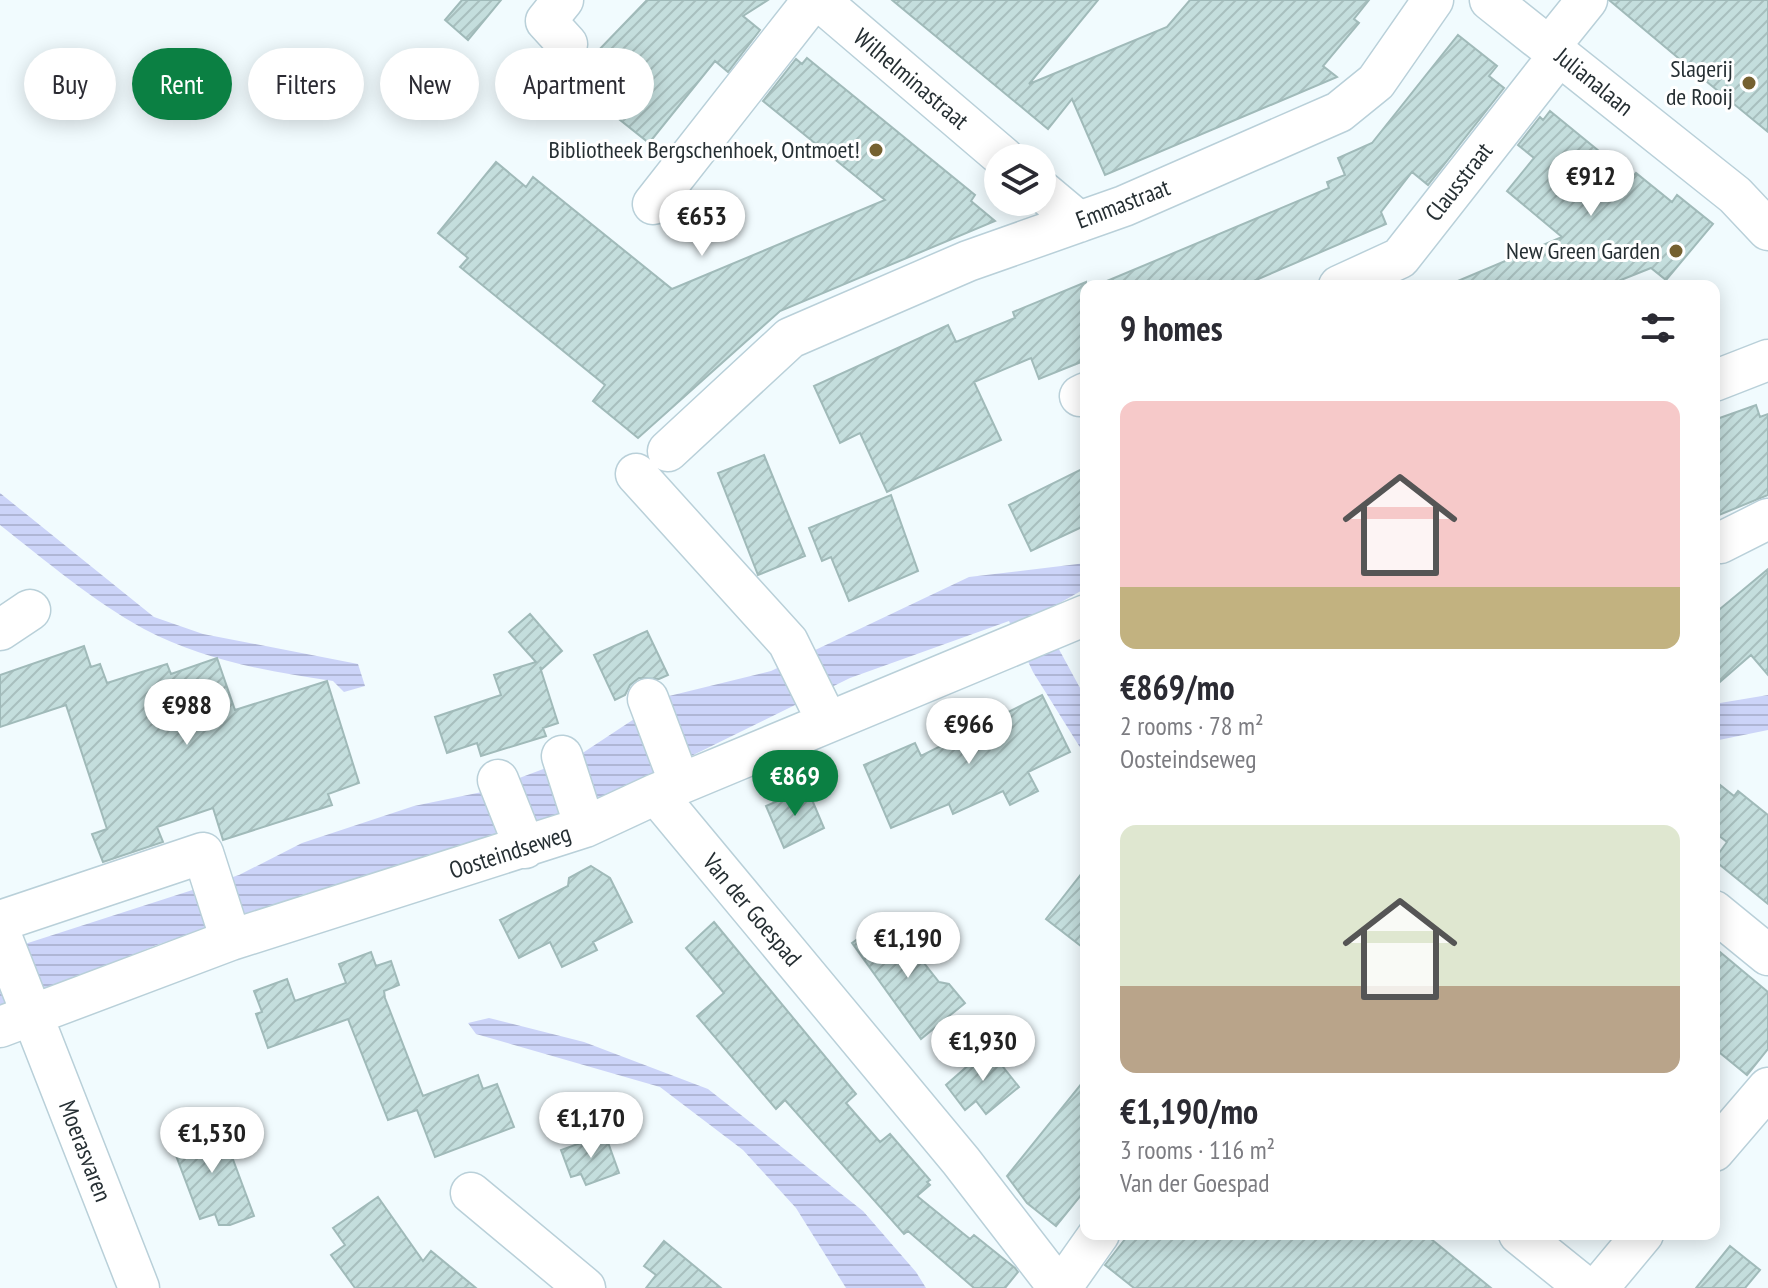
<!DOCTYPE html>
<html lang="en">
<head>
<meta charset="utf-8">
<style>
	:root { --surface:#fff; --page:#f7f7f7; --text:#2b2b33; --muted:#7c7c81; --accent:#0b8043 }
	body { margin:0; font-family:"PT Sans Narrow",sans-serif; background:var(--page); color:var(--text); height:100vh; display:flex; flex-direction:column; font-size:30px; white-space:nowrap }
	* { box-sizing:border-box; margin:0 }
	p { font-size:26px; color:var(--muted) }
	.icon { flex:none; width:44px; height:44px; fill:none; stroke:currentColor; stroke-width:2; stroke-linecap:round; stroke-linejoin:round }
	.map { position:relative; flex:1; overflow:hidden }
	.drawer { position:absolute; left:1080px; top:280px; width:640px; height:960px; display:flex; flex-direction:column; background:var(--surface); border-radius:16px; box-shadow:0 4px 20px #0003 }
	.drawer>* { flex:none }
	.guide { position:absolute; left:24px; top:48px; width:760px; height:72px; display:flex; gap:16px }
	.fabs { position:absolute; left:984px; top:144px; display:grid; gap:16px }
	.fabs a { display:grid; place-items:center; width:72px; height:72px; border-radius:50%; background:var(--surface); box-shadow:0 4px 20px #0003; font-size:40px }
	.price { position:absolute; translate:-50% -68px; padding:0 18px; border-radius:28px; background:#fff; color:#222; font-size:26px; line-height:52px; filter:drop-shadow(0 2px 4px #0008) }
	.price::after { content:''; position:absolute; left:50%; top:48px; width:24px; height:18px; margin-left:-12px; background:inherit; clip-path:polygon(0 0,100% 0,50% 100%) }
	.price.active { background:var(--accent); color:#fff }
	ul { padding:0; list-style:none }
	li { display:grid; align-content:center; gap:16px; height:424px; padding:0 40px }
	li span { display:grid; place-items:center; height:248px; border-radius:16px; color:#555 }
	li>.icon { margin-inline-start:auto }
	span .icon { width:144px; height:144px; fill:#fffc; stroke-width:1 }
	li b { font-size:34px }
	h2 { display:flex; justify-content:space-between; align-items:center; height:96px; padding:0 40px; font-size:34px }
	.chip { padding:0 28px; border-radius:36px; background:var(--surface); box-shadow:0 4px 20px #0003; font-size:28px; line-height:72px }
	.chip.active { background:var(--accent); color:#fff }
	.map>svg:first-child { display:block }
</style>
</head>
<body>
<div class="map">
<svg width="1768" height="1288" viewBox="0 0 1768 1288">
	<defs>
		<pattern id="water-rules" width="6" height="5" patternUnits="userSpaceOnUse" patternTransform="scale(2)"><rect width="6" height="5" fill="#ccd4f8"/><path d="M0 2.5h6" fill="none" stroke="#afb6d5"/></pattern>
		<pattern id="building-hatch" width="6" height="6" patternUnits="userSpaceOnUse" patternTransform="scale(2)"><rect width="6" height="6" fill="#c4dedd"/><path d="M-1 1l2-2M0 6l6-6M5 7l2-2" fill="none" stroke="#a8bfbe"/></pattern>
	</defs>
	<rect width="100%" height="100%" fill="#f1fbfe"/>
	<path fill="url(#water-rules)" d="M0,493L154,617L203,634L358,664L365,686L344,692L333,681C269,672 203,660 144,629C93,601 46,561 0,525Z
		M1086,563V588L1044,612L1055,642L1086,699V757L1033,672L1009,621L850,678L620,791L449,854L308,893L154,946L0,1009V952L239,875L302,843L414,806L482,792L578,756L669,696L771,671L969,577Z
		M1768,695V730L1714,741V704Z
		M489,1018L584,1042L708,1089L863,1211L916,1272L926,1288H846L796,1208L743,1150L660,1087L476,1034L468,1023Z"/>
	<path fill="url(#building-hatch)" stroke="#a0bab9" stroke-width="2" d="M462,0H501L468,40L445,20Z
		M647,0H768L743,16L760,30L728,72L715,61L649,143L610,112L606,117L569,81Z
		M892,0H1098L1029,84L1167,27L1190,0H1369L1354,19L1359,23L1323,66L1337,77L1105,175L1072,99L1048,129Z
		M1609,0H1768V132L1701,77Z
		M1458,35L1497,66L1489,76L1504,88L1428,185L1412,172L1381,212L1386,224L1242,286H1095L1329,188L1327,182L1345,175L1338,158L1372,143Z
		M807,58L975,195L971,201L995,221L780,311L638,438L593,401L605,385L460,267L468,258L438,233L496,162L526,187L533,177L672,289L885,200L763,101L796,59L802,64Z
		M1550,111L1632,178L1636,173L1672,202L1677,195L1713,224L1666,280L1651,268L1606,286H1446L1562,237L1507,191L1534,158L1518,145L1540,117L1543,120Z
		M1086,282V360L1039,379L1031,358L974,382L1001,440L887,492L860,433L840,443L814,386L948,325L956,342L1015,318L1013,312Z
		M1756,405L1760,417L1768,414V495L1714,517V420Z
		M764,455L805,556L758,575L718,473Z
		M1086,467V525L1031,551L1009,505Z
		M891,495L918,571L849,601L831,557L822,561L809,528Z
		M1768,569V675L1751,655L1714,687V614Z
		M530,614L562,651L542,669L540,667L558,723L543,728L546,736L481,756L477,743L447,753L435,717L501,695L494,675L536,662L509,632Z
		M647,631L668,675L659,679L639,678L630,685L625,695L615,700L594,655Z
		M84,646L91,667L100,664L107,683L167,664L171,674L217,658L235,710L327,681L359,783L328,794L332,805L223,840L213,808L157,827L163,842L103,862L92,834L107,829L66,705L0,727V675Z
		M1042,695L1070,752L1028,772L1038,791L1010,805L1003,791L953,814L949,804L891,828L864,765L915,743L921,756Z
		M1714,780L1734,796L1738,791L1768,815V904L1714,860L1727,842L1714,832Z
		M807,788L824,828L784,848L766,806Z
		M591,866L610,878L632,922L593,942L597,950L562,967L550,942L519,958L500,920L568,886L569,878Z
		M1086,868V950L1046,919Z
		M714,922L856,1094L846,1103L880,1142L890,1134L930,1180L927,1182L930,1185L917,1196L970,1239L974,1235L1015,1268L1018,1272L1005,1288H974L908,1231L904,1234L785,1100L776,1109L697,1016L724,993L686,948Z
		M881,922L890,935L897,929L939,982L949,984L965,1003L921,1039L852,943Z
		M1714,947L1768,992V1049L1747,1075L1714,1048Z
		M371,952L376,966L391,961L399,985L384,991L385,998L423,1096L478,1075L483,1089L497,1084L514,1127L435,1157L417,1110L388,1120L348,1019L268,1048L256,1014L262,1012L254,991L287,979L295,1001L346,983L339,964Z
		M988,1048L1019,1087L986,1114L976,1101L965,1110L946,1085Z
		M1086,1078V1189L1056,1226L1027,1203L1007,1176Z
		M205,1123L210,1135L222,1130L254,1216L230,1225H219L215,1214L200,1219L169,1137Z
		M605,1134L619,1173L586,1185L581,1174L571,1177L561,1150Z
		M378,1197L423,1261L431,1251L476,1288H355L331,1255L345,1245L333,1228Z
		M1129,1234H1425L1491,1288H1134L1105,1265Z
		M664,1241L721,1288H646L656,1275L644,1266Z
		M1730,1246L1760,1270L1745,1288H1696Z"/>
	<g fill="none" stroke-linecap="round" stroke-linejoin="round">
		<g stroke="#b9d0d9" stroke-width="43">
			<path id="minor" d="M563,0L546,21L567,44
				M819,0L1004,158
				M1490,0L1735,195L1768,230
				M1550,46L1587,0
				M1042,191L1079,222
				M653,204L813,0
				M1339,286L1400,258L1560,54
				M1714,381L1768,360
				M1080,396L1086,393
				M668,451L790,338L968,261L1124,206L1339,112L1376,82L1433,0
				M636,474L788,642L827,721
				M1720,543L1768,519
				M0,630L30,610
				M648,699L680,784
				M562,756L585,827
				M498,780L525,848
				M656,794L961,1161L1059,1288
				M1714,911L1768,955
				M0,921L203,853L231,940
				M0,933L139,1288
				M0,1027L231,940L585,827L656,794L1086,615
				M1714,1151L1768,1088
				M471,1193L585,1288
				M1519,1234L1586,1288
				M1061,1288L1099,1234
				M1598,1288L1643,1234"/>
		</g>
		<use href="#minor" stroke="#fff" stroke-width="40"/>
	</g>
	<g fill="#756130" stroke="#fff" stroke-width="3">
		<circle cx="1749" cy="83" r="8"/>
		<circle cx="876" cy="150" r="8"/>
		<circle cx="1676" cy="251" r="8"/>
	</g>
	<g text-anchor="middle" stroke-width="6" stroke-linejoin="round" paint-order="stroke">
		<g font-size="24" fill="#262f33" stroke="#fff" text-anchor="end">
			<text x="1733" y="77">Slagerij<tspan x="1733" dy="28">de Rooij</tspan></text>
			<text x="860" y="158">Bibliotheek Bergschenhoek, Ontmoet!</text>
			<text x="1660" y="259">New Green Garden</text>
		</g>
		<g font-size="24" fill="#262f33" stroke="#fff">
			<text transform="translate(911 79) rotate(40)" y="8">Wilhelminastraat</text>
			<text transform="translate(1594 82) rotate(39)" y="8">Julianalaan</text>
			<text transform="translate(1459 182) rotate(-52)" y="8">Clausstraat</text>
			<text transform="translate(1123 204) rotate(-21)" y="8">Emmastraat</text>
			<text transform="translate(510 852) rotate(-18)" y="8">Oosteindseweg</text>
			<text transform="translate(752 910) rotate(50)" y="8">Van der Goespad</text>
			<text transform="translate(85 1151) rotate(69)" y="8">Moerasvaren</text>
		</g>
	</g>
</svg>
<div class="fabs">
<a><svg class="icon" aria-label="layers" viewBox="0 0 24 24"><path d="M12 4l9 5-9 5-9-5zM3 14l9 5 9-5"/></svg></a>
</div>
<b class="price" style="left:1591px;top:218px">€912</b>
<b class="price" style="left:702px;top:258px">€653</b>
<b class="price" style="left:187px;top:747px">€988</b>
<b class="price" style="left:969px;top:766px">€966</b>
<b class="price active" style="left:795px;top:818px">€869</b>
<b class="price" style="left:908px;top:980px">€1,190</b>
<b class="price" style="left:983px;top:1083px">€1,930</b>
<b class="price" style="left:591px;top:1160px">€1,170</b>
<b class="price" style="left:212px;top:1175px">€1,530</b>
<div class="guide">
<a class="chip">Buy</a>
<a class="chip active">Rent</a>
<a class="chip">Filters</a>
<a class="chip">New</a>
<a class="chip">Apartment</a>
</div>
<section class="drawer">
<h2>9 homes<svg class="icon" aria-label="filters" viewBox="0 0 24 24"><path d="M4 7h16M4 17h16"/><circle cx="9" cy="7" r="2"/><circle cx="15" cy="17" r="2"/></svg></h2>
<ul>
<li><span style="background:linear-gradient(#f6c9c9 75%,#c2b280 0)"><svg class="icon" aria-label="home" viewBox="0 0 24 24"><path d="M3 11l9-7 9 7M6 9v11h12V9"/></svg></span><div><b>€869/mo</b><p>2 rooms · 78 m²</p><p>Oosteindseweg</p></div></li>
<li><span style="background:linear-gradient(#dfe7d0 65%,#b9a48a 0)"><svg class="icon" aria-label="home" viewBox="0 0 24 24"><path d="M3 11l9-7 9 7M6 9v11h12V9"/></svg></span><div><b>€1,190/mo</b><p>3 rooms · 116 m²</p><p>Van der Goespad</p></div></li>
</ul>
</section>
</div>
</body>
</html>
